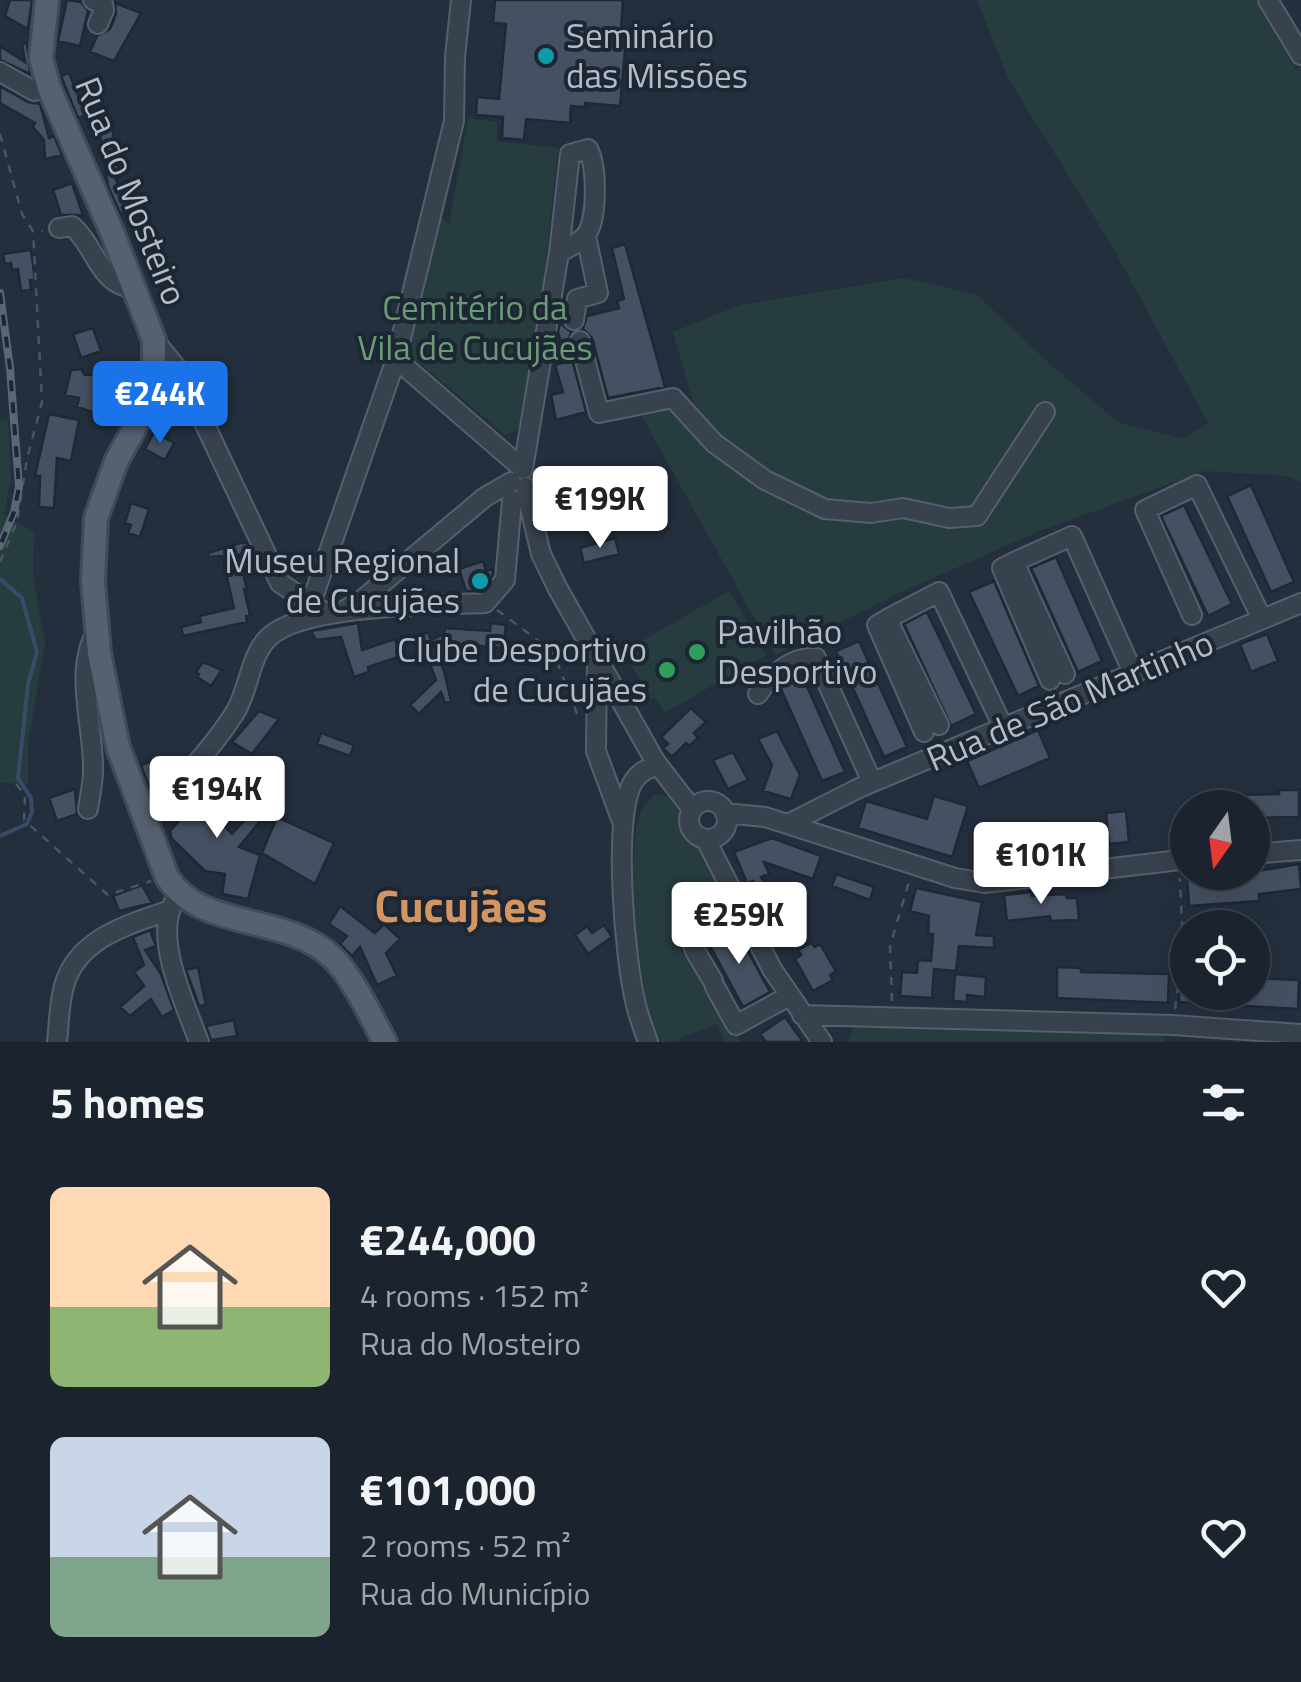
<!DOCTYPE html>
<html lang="en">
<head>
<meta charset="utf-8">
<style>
	:root { --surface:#1b232e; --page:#242b36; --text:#f1f3f6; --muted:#a0a4aa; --line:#39404a; --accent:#1a73e8 }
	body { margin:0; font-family:"Titillium Web",sans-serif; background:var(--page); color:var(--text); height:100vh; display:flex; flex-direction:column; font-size:38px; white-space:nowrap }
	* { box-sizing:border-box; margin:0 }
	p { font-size:32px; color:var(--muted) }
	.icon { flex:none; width:55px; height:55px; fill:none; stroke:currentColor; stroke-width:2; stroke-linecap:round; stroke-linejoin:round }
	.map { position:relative; height:1042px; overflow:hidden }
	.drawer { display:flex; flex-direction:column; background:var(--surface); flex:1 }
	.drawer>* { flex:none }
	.needle { width:65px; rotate:194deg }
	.tools { position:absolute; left:1170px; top:790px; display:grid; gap:20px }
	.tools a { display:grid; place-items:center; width:100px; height:100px; border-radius:50%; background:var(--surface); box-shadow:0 10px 40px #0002,0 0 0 2px var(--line); font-size:50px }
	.price { position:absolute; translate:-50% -85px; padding:0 22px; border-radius:10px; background:#fff; color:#222; font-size:32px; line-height:65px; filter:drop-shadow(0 2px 5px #0008) }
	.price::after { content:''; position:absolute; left:50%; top:60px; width:30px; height:22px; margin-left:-15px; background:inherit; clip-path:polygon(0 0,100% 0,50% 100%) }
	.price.current { background:var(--accent); color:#fff }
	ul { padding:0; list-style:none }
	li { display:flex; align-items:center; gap:30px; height:250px; padding:0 50px }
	li span { display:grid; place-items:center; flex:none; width:280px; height:200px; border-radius:15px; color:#555 }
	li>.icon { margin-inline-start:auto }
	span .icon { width:120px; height:120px; fill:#fffc; stroke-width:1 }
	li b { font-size:42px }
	h2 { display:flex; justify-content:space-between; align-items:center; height:120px; padding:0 50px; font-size:42px }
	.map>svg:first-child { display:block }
</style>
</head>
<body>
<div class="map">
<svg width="1301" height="1042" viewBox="0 0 1301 1042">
	<rect width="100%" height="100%" fill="#242f3e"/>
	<path fill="#263c3f" d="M977,0H1256L1296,70L1301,67V482L1288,476L1205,471L1045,529L908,589L775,655L641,415L694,405L673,332L740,305L903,278L976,294L1051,365L1118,422L1183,439L1208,423L1112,246L1009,80Z
		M468,118L497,122V141L558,148L545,272L522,414L518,430L505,435L408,353L440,215L449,225Z
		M8,419L11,476L4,514L34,532L33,576L45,643L28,744V785L0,782V421Z
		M729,591L766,655L664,713L655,698L651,700L629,661L634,658L629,648Z
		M655,794L669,797L678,810L681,828L707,854L721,889L681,920L700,970L741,1042H726L716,1024L671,1042H660C653,1026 646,1008 642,991C634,958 626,831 644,805C647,801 652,798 655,794Z
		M854,1026L1090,1029L1164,1036L1165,1042H848Z"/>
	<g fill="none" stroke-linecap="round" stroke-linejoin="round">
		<path stroke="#394c67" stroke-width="4" d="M0,579L22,598L37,652L28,684L18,778L31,798L32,812L27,824L0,836"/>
	</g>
	<path fill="#455162" stroke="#1f2835" stroke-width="2.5" d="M10,0H32L28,29L5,16Z
		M67,0L81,2L88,11L80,46L58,41Z
		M495,0H623L621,28H627L620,106L585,103V107L571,106L570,123L526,119L524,140L502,138L503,117L476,115L477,97L499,99L506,24L493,23Z
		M115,3L141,13L114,61L90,52L97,36L110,29L116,14Z
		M27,43L30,74L0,60V46L25,62L22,44Z
		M69,73L86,115L78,118L61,76Z
		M0,86L28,102L40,104L49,138L54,136L62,155L45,159L44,140L33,127L35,123L0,103Z
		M111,121L119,172L113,173L130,212L120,213L108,186L98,123Z
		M72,183L83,215H61L53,190Z
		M625,244L665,387L608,398L592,338L583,329L587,316L619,308L617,301L624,299L612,248Z
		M31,250L35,280H30L31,290L21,291L18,269L12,270L11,263L5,264L3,254Z
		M560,323L571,332L568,344L586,412L556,420L551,395L563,392L555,365L566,362L558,332Z
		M93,328L101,351L81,358L73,334Z
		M81,369L85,375L128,374L112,418L77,407L79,398L65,395L71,370Z
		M49,414L79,420L71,461L57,458L54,508L39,507L40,476H35Z
		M154,432L174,443L165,460L145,449Z
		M1251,485L1294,582L1271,592L1227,496Z
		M131,503L149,509L140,537L128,533L131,525L125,523Z
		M1184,505L1232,604L1208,616L1161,516Z
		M615,538L619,554L584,563L580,548Z
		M240,543H247L252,554L238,555L247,589H244L250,615L246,616L247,622L183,636L181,627L201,622L199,616L234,608L222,556L209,557L208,553Z
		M1056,557L1102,661L1078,672L1031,568Z
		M483,561L486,571L492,569L493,575L479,591H466L459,569Z
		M994,581L1039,686L1018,696L969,592Z
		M927,612L976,714L951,726L904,624Z
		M358,623L362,650L395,639L401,656L368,667L369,672L354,677L341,637L316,640L311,631Z
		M491,623L506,625L503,648L432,642L444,671L451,701L445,703L441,692L419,714L410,705L436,680L419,635L428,632L431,640L444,634L445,628L490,631Z
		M1267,634L1278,661L1251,672L1240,644Z
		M859,641L907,747L884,757L836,651Z
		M203,662L222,670L211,686L197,677L199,674L196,672Z
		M802,675L845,772L822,781L780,687Z
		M691,708L706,722L694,733L698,738L689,746L686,743L672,757L663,748L668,744L661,737Z
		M259,711L279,719L252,754L232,742Z
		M1038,730L1050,758L979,788L967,761Z
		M777,731L800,775L791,799L763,791L772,765L758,739Z
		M321,733L354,745L350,756L317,744Z
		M733,752L748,780L728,789L713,760Z
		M156,759L165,781L150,790L141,765Z
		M208,780L229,800L215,816L232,834L250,814L261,820L239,847L260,855L248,899L222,894L225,874L205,871L172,839L170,831L185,814L180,808Z
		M75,789L77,814L57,821L49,798Z
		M1279,790H1299V817L1252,818V808H1240V795L1279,794Z
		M934,796L968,806L952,857L858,828L866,801L927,819Z
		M1126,811L1129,842L1109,844L1106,813Z
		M277,817L334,843L315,884L262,853Z
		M1047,822L1050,851L1032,853L1029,824Z
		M772,838L821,856L813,879L764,862L769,874L761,877L773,895L780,892L800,896L804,904L798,920L779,930L753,881L747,883L734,852Z
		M1299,864L1301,889L1259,894V901L1189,906L1187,879L1198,878V874L1215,873V876L1252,872Z
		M836,874L874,887L870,900L832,886Z
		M142,885L152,903L119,911L113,896Z
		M916,888L982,902L976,935L994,936V948L959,946L956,971L934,969L932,998L900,996L902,972L917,973L918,960L931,961L933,934H928L929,916L910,911Z
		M1031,892L1032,896L1066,894L1067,898H1077L1079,920L1051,921L1050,916L1007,921L1004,895Z
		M340,906L375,933L384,924L400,939L386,953L397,976L377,985L360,947L352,956L340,944L347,936L329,924Z
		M604,925L612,937L588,954L575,935L587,926L592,933Z
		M734,926L770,992L743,1007L708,942Z
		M150,930L156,946L145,950L161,974L174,1010L162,1017L151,999L130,1016L120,1007L144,986L134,972L144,965L133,937Z
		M811,943L815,947L820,944L836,971L830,975L833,980L813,991L795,959L801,955L798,950Z
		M198,967L206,1005L199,1006L186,970Z
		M1057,967L1081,968V972L1169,974L1168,1003L1057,998Z
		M955,974L986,977L985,997L967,995V1002L953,1001Z
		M1252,978L1299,980L1298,1009L1179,1002V992H1252Z
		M785,1017L803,1042H766L760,1034Z
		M234,1020L237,1036L211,1040L206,1026Z"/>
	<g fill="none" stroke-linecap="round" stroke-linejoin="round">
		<g stroke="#565f6c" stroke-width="22">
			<path id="minor" d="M93,0L103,4L104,10L98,24
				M461,0L455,57L454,121L396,359L523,469
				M1268,0L1301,55
				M0,72L34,91L49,88
				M59,228L72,226C95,245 99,285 133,288
				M574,320L577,299L598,293L586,236
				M154,340L180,372L280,583L327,614
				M580,341L599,413L673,398L714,443L765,480L825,509L871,513L903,508L949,518L977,516L1045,412
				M523,469L559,253L570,154L588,149C597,165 598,219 586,235C581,242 567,248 559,253
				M525,487L541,554L557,587L655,761L692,809
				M1014,562L1002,568L1050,680
				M310,606L396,359
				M345,610L362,600L485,497L511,482
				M1192,615L1145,510L1197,485L1262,619
				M884,621L877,625L924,732
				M597,660L596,751L621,819
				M1065,674L1014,562L1072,536L1134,675
				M758,694C769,676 793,656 816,658L872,782
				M939,725L887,619L939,592L1004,729
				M689 820a19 19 0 1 1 38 0a19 19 0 1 1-38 0Z
				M88,809C90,796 93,783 93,770C94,726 73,671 97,631
				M725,813L765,817L955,878L985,883L1188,859
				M147,821C175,786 210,752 234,714C249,692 249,657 268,638C302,604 437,605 485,603L505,580L512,500
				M788,824L861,787L1301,603
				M706,840L772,969L822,1042
				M1252,854L1301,850
				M173,904C154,940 186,1006 199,1042
				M713,981L695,951L692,939L720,917L741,907
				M715,987L736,1025L789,996
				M802,1015L1172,1025L1301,1034
				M57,1042C59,1024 59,1004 64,986C77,938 128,925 170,910
				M648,1042C644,1030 639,1018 636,1005C625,962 612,819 633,782C639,772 647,769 658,765"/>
		</g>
		<g stroke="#414a57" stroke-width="28">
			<path id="major" d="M47,0L41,58L49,88L112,232L154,340V374L148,403L116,462L96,518L93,581L99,653L118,747L167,877C201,931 283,913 331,956C352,975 371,1017 385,1042"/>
		</g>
		<path stroke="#44595c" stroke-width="2.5" stroke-dasharray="8 8" stroke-linecap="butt" d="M0,134L22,214L33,231H43
			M0,562L17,522L27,459L42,402L33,231
			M497,610L548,648L556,659L579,719
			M16,784L25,795L24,820L108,895L151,881
			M892,1001L890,946L909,882
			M1175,1009L1183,948L1180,878"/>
		<use href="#minor" stroke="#38414e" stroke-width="18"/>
		<use href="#major" stroke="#56606e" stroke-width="22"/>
		<g stroke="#5a6575" stroke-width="8">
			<path id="rail" d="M0,293L10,368L19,487L14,512L0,546"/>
		</g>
		<use href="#rail" stroke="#1d2633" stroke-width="4" stroke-dasharray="11" stroke-linecap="butt"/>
	</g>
	<g fill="#0f9aa8" stroke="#1d2633" stroke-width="4">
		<circle cx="546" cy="56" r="10"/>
		<circle cx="480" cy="581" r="10"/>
	</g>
	<g fill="#2e9e5b" stroke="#1d2633" stroke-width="4">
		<circle cx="697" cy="652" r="10"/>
		<circle cx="667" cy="670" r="10"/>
	</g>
	<g text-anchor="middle" stroke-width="8" stroke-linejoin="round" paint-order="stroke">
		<g font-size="35" fill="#b4bcc9" stroke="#1d2633" text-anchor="start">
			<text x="566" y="48">Seminário<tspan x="566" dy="40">das Missões</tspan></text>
			<text x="460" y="573" text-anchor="end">Museu Regional<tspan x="460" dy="40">de Cucujães</tspan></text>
			<text x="717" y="644">Pavilhão<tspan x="717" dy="40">Desportivo</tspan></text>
			<text x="647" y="662" text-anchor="end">Clube Desportivo<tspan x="647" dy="40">de Cucujães</tspan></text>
		</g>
		<g font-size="35" fill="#b4bcc9" stroke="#1d2633">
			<text transform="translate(131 191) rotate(68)" y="12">Rua do Mosteiro</text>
			<text transform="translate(1070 701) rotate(-23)" y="12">Rua de São Martinho</text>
		</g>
		<g font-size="35" fill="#6b9a76" stroke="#1d2633">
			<text x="475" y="320">Cemitério da<tspan x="475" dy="40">Vila de Cucujães</tspan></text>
		</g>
		<g font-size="45" font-weight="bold" fill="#d59563" stroke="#1d2633">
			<text x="461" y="922">Cucujães</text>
		</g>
	</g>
</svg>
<div class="tools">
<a><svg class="needle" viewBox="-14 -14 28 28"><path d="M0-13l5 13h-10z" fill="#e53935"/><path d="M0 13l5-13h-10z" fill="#a0a4aa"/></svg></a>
<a><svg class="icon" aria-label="locate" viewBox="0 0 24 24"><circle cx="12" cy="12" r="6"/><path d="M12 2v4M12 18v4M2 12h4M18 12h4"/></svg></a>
</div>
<b class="price current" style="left:160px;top:446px">€244K</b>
<b class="price" style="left:600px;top:551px">€199K</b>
<b class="price" style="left:217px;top:841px">€194K</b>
<b class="price" style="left:1041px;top:907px">€101K</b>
<b class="price" style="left:739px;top:967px">€259K</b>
</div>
<section class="drawer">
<h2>5 homes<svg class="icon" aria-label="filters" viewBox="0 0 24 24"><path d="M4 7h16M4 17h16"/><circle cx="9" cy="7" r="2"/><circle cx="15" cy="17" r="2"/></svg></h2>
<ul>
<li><span style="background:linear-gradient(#ffd9b3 60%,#8fb573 0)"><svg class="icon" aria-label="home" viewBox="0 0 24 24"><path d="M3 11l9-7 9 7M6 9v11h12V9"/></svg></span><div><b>€244,000</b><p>4 rooms · 152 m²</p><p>Rua do Mosteiro</p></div><svg class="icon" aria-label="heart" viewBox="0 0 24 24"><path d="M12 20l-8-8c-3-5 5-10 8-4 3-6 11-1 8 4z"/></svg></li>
<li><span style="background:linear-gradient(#c9d6e8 60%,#7fa58c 0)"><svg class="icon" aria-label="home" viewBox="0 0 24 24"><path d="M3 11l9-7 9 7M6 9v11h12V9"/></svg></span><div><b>€101,000</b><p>2 rooms · 52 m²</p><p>Rua do Município</p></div><svg class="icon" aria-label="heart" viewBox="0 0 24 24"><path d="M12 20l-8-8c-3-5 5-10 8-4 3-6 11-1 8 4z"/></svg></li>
</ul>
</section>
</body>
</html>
